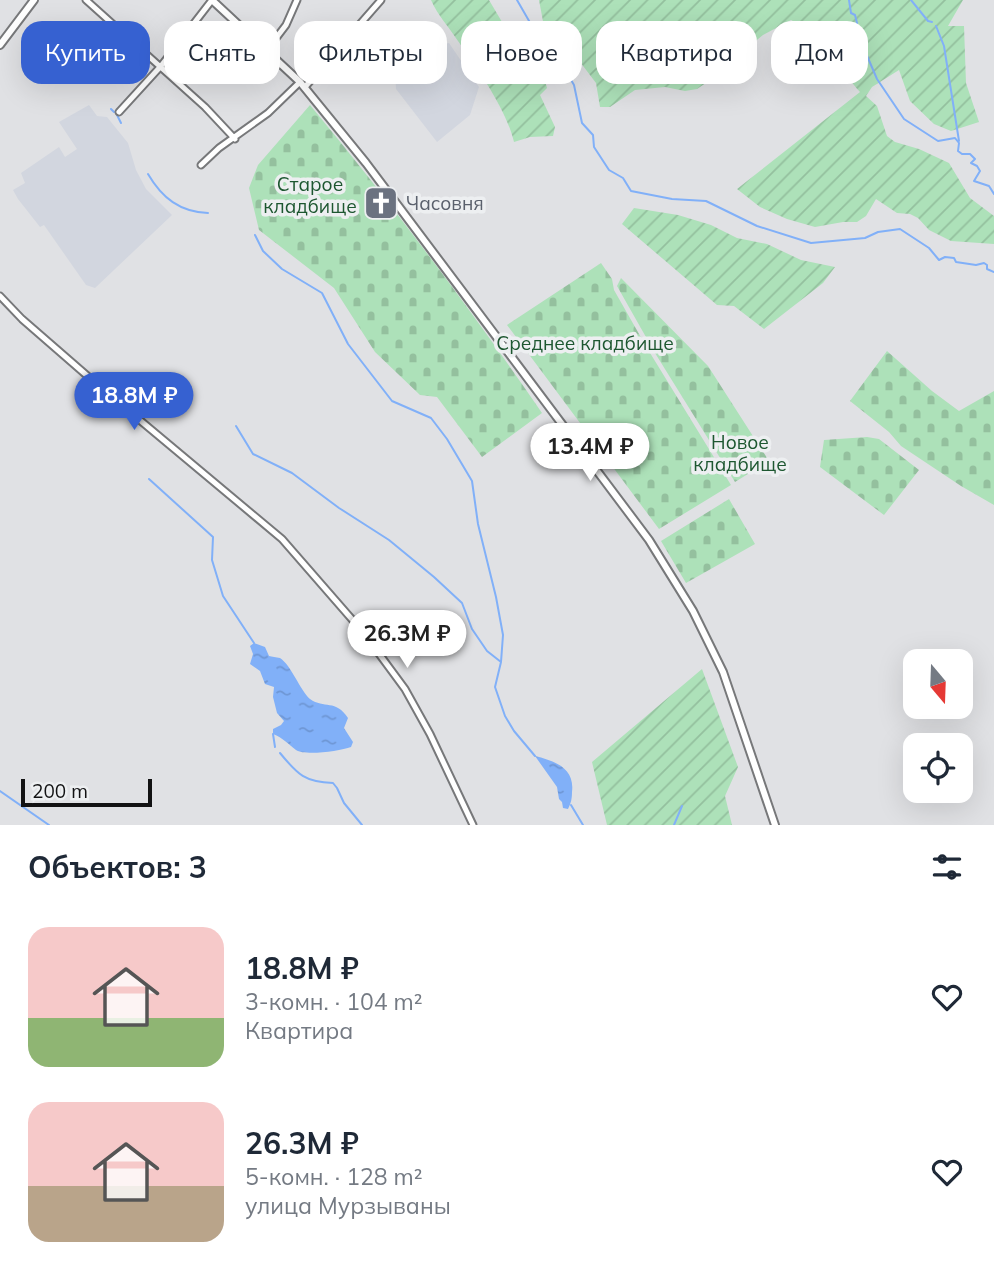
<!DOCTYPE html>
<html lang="ru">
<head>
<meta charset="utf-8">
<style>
	:root { --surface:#fff; --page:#f2f2f3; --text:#1f2937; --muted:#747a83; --accent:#3661d1 }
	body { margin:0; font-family:Mulish,sans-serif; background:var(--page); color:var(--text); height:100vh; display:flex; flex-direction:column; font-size:26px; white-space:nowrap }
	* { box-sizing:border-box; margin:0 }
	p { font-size:23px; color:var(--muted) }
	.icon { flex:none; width:38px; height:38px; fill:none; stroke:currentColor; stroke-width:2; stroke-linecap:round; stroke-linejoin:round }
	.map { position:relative; height:825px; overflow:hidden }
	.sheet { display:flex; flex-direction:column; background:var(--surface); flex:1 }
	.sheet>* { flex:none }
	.guide { position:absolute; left:21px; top:21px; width:952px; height:63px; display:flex; gap:14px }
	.needle { width:46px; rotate:161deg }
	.tools { position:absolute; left:903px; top:649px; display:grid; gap:14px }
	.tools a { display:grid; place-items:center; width:70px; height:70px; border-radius:14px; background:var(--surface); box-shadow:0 7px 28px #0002; font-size:35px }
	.scale { position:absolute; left:21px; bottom:18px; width:131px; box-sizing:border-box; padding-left:7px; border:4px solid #121213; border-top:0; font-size:19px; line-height:24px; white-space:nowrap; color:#121213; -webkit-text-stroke:5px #edeff1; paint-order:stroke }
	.price { position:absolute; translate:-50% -60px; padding:0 16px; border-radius:24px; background:#fff; color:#222; font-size:23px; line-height:46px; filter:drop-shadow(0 2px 4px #0008) }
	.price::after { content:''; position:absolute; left:50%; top:42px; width:21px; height:16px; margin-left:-10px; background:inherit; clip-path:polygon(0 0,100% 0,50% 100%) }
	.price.current { background:var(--accent); color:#fff }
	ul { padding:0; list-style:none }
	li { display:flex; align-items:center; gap:21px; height:175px; padding:0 28px }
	li span { display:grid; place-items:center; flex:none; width:196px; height:140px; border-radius:21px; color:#555 }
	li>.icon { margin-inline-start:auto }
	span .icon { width:84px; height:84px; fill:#fffc; stroke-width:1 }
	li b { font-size:30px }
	h2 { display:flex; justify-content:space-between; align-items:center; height:84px; padding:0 28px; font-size:30px }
	.chip { padding:0 24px; border-radius:21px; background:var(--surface); box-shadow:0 7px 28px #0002; font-size:24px; line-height:63px }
	.chip.current { background:var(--accent); color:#fff }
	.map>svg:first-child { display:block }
</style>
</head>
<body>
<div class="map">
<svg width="994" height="825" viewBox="0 0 994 825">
	<defs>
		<pattern id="cemetery-stones" width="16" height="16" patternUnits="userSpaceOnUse" patternTransform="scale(1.75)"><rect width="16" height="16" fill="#ade1b9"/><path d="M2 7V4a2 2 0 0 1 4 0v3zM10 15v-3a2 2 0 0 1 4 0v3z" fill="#94c09e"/></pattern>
		<pattern id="garden-furrows" width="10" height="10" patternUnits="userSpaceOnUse" patternTransform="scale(1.75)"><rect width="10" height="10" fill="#ade1b9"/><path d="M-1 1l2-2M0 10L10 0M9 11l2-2" fill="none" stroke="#94c09e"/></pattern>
		<pattern id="water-ripples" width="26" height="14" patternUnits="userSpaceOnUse" patternTransform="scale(1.75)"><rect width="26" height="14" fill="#81b0f8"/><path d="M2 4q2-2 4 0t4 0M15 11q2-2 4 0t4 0" fill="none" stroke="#6e96d4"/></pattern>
	</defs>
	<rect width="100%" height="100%" fill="#e0e1e4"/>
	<path fill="#d2d6df" d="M449,43L479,87L470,115L437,142L396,89L395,72L427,47Z
		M89,105L97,116L107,117L128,143L136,170L146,189L172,215L95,288L86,285L44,225L40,227L18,199L13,190L25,183L21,173L59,147L65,157L77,149L59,122Z"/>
	<path fill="url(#cemetery-stones)" d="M310,105C392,204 469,307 542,413L482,457L437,397L420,395L375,352L334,288L259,230L249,188L258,165Z
		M601,263L612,279L614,290L647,348L731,485L659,529L507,325Z
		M621,278L708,366L769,461L735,482L655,353L617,286Z
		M887,351L932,391L959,411L994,391V505L961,486L901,446L889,432L850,401Z
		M867,437L879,439L919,470L884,515L820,467L824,440Z
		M729,499L755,544L686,583L661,541Z"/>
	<path fill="url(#garden-furrows)" d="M431,0H489L505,27L497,68L532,69L543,73L547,88L540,95L555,127L553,136L530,137L514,142C506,109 478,69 458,41C449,27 438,16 431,0Z
		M539,0H963L948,26H964L966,83L979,122L951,131L934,124L910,101L899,70L872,87L866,96L877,106L887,136L895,142L919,149L949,163L970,198L994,216V244L951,241L929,230L918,218L910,214L897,213L876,199L866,216L857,222H843L815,227L787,219L760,207L737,189L860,92C849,80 849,77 844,63C835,41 810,30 791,20L763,35L742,52L731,66L697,89L685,91L665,87L635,90L610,107H600L596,83L574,54L545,32Z
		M634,208L678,215L711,225L737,238L767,244L801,260L835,267L823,283L764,329L734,306L717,305L622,224Z
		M702,669L738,767L725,796L732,825H607L592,762Z"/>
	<path fill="url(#water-ripples)" d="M254,643L265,647L269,656C272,657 276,657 280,658C291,665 300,690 310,699C324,709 336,699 348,718L344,728L353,742L351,747C340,751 305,756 296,750C288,744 283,738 273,734V729L281,725L284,721L277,713L273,697L274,687L265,684L260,671L250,664L253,654L250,646Z
		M535,756C555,761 575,768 572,792C572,799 571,803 568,809L563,808L562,802L559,799L557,787Z"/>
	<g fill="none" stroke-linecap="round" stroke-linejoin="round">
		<path stroke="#81b0f8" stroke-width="2" d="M517,0L536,33L560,61L574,85L582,123L593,135L594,147L609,170L623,178L631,191L672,199L706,201L757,226L811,243L865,238L878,232L900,229L929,248L939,260L945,257L954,258L956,262L976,265L984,263L987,265V269L994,272
			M849,0L851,13L855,15L857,23L855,29L859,33V37L877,79L904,119L938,141L955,138L959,143L958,151L962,154H970L975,159L971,163L977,166L980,171L974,181L989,186L994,194
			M911,0L928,21L932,22
			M936,26L944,46L959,141
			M111,109L114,112
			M117,115L121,123
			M148,174C162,198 180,212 208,213
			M255,235L263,251L282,269L322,293L348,344L392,401L431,418L447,439L472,481L478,524L496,597L503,635L501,662L495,687L505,716L514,731L535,756
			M236,426L253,454L292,473L339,508L389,540L434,577L462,603L472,629L487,651L501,662
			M149,479L213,537L212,560L223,596L254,643
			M273,734L275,747
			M280,753C298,775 305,782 333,783L337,788L344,803L362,825
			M0,791L49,825
			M571,805L583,825
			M674,825L682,806"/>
		<g stroke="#77787a" stroke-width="9">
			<path id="minor" d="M86,0L205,107L235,139
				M267,50L286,25L297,0
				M305,87L381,0
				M119,112L161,66L212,0
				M201,165L219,148L268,113L300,82
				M0,296L22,319L99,386L282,539L363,632L405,689L430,734L473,825"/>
		</g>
		<g stroke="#77787a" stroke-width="10">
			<path id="tertiary" d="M212,0L300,82L366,163L649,540L693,611L723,672L775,825
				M0,45L34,0"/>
		</g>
		<use href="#minor" stroke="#fff" stroke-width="5"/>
		<use href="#tertiary" stroke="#fff" stroke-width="6"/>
	</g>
	<defs>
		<g id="church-square" transform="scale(1.75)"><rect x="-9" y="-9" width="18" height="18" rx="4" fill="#6b7280" stroke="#edeff1"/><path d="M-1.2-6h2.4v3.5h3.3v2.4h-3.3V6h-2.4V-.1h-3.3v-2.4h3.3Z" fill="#fff"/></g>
	</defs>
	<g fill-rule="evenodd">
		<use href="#church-square" x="381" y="203"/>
	</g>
	<g text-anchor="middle" stroke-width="7" stroke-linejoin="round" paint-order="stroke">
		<g font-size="19" fill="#1d5730" stroke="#edeff1">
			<text x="310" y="191">Старое<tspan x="310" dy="22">кладбище</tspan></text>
			<text x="585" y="350">Среднее кладбище</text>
			<text x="740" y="449">Новое<tspan x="740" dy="22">кладбище</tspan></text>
		</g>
		<g font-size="19" fill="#5b616d" stroke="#edeff1" text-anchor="start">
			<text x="406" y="210">Часовня</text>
		</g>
	</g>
</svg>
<div class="tools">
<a><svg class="needle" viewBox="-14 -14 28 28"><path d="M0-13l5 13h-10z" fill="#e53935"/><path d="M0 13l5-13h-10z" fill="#747a83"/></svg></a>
<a><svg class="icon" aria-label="locate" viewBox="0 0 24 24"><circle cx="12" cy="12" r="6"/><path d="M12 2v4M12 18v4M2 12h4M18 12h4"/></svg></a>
</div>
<div class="scale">200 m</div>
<b class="price current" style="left:134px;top:432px">18.8M ₽</b>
<b class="price" style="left:590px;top:483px">13.4M ₽</b>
<b class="price" style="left:407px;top:670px">26.3M ₽</b>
<div class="guide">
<a class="chip current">Купить</a>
<a class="chip">Снять</a>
<a class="chip">Фильтры</a>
<a class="chip">Новое</a>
<a class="chip">Квартира</a>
<a class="chip">Дом</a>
</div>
</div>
<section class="sheet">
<h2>Объектов: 3<svg class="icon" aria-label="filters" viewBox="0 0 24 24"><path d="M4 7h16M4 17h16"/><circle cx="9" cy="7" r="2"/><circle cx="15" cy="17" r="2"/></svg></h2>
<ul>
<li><span style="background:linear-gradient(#f6c9c9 65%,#8fb573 0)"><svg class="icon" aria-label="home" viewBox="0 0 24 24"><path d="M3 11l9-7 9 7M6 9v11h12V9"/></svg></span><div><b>18.8M ₽</b><p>3-комн. · 104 m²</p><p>Квартира</p></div><svg class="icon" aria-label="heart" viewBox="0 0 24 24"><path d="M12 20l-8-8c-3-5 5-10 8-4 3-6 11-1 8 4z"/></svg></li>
<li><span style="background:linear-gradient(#f6c9c9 60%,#b9a48a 0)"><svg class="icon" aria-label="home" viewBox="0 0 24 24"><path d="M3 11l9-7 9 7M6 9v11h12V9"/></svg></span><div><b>26.3M ₽</b><p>5-комн. · 128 m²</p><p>улица Мурзываны</p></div><svg class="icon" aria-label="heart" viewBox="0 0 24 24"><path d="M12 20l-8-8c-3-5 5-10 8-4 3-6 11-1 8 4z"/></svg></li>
</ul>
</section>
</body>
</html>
